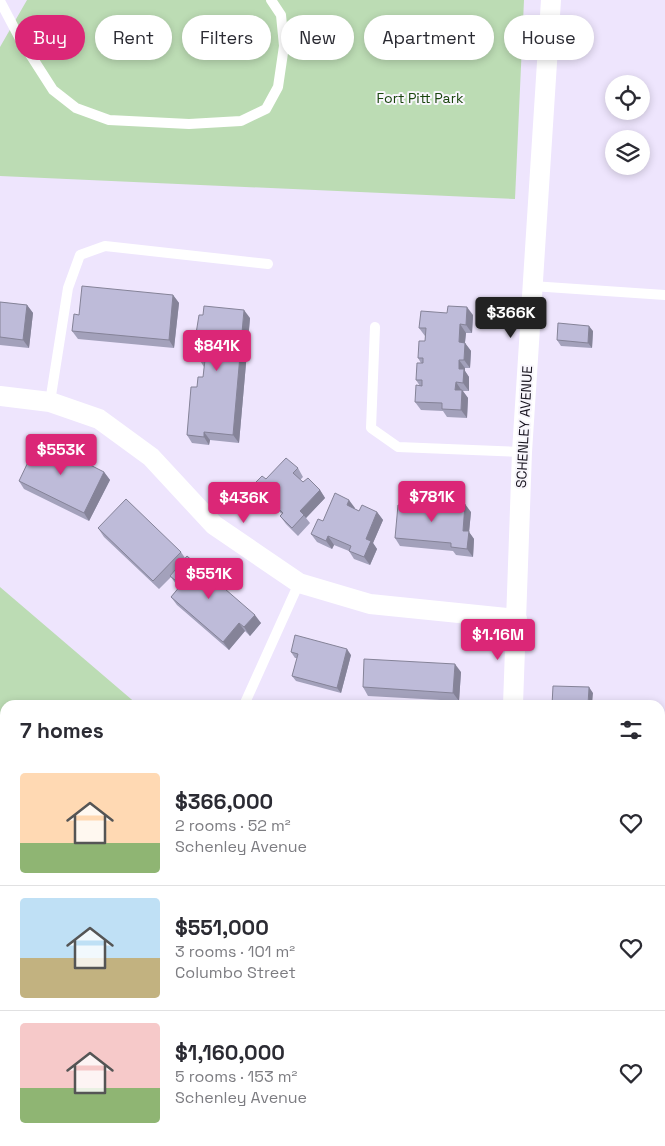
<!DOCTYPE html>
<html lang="en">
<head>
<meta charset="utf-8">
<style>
	:root { --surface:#fff; --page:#f2f2f3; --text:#2b2b33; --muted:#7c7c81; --line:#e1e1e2; --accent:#db2777 }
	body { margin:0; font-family:"Space Grotesk",sans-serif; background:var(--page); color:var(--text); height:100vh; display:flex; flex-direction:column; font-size:19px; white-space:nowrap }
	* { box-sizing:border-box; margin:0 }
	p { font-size:16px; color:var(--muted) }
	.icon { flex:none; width:28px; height:28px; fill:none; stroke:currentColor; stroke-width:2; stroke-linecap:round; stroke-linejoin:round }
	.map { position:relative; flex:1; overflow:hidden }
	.panel { position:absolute; left:0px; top:700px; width:665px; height:446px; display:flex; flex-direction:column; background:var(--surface); border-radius:15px 15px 0 0; box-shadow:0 2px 8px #0003 }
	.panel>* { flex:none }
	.hud { position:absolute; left:15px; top:15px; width:635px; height:45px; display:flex; gap:10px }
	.controls { position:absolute; left:605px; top:75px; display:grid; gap:10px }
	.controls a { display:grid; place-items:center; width:45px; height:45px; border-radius:50%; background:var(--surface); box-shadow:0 2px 8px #0003; font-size:25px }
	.price { position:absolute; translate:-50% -42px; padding:0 11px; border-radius:5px; background:var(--accent); color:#fff; font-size:16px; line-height:32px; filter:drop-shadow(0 1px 2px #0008) }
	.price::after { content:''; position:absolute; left:50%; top:30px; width:15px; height:11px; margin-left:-8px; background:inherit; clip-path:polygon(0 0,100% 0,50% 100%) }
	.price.selected { background:#222; color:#fff }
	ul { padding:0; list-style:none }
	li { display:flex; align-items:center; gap:15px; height:125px; padding:0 20px }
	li+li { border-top:1px solid var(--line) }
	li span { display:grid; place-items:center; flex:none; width:140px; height:100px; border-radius:5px; color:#555 }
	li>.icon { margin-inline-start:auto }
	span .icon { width:60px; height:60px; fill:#fffc; stroke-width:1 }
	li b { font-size:21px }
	h2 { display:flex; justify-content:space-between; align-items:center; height:60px; padding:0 20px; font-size:21px }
	.pill { padding:0 18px; border-radius:22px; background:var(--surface); box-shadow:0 2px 8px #0003; font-size:18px; line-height:45px }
	.pill.selected { background:var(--accent); color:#fff }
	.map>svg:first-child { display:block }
</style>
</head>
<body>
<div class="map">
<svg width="665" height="1146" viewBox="0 0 665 1146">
	<rect width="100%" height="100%" fill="#eee5fd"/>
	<path fill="#bcdcb4" d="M27,0H524L515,199L0,176V47Z
		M0,587L138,705H5V934L0,925Z
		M24,1141H288L285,1146H21Z"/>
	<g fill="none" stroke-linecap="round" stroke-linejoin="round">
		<path stroke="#fff" stroke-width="10" d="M0,1L19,37L53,90L76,108L109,120L189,124L241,121L266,109L278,87L284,46L281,15L271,0
			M532,286L665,295
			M375,327L371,428L398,447L522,452
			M50,402L68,288L80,255L105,246L268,264
			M244,705L299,583
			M660,984L665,985
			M340,1146L341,1141
			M664,1146L665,1133"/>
		<path stroke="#fff" stroke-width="20" d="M0,396L50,402L99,419L151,457L214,525L299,583L370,604L517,619
			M513,705L522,452L551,0
			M489,1146V1141"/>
	</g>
	<path fill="#a3a1bb" d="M173,295L179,303L174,348L78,339L72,331L79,315Z
		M0,302L27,305L33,313L29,348L0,345Z
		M473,315L472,333H466L465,343L471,351L470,368H465V371L469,377V391H463L468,398L467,418L447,417L443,411L421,410L415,402L420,386L416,380L421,363L418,358L425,341V336L419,328Z
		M250,318L239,443L210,440L209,445L192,443L187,435L197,387L203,377L204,367L199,359V354L194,346Z
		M593,331L592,348L561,346L557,340Z
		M298,468L303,477L300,480L303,482L320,490L325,498L306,518L310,523L298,536L286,524L280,516L282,514L271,504L268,507L256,496L250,488L266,479Z
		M104,472L110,480L89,521L24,489L19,481Z
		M438,505L471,512L469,532L474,539L473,557L456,555L453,551L400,546L395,538L404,506Z
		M355,508V509L359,511L377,512L383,520L373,543L377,549L370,565L354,559L349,551L334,545L332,549L317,542L311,534L323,521Z
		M98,528L181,552L185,558L261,623L250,636L245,631L229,650L177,605L171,597L179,587L176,584L171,577L159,589L104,537Z
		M291,652L351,655L341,693L296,681L292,676L297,658H295Z
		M461,672L459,701L368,696L363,687Z"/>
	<path fill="#858398" d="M173,295L179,303L174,348L169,340Z
		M27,305L33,313L29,348L23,340Z
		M467,307L473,315L472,333L466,325Z
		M244,310L250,318L239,443L233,435Z
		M460,324L466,333L464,350L459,342Z
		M589,326L593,331L592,348L588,343Z
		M465,343L471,351L470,368L464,360Z
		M459,360L465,368V371L469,377V391L463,383L459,369Z
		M456,382L462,391L455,390Z
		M462,390L468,398L467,418L461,410Z
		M204,432L210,440L209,445L204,437Z
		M104,472L110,480L89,521L84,513Z
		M320,490L325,498L306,518L300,511Z
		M420,499L425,507L419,506Z
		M349,500L355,508L353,514L347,505Z
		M465,504L471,512L469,532L474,539L473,557L467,549L463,531Z
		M377,512L383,520L373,543L377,549L370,565L364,557L366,539Z
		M328,536L334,545L332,549L326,541Z
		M255,615L261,623L250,636L244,627Z
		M239,623L245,631L229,650L223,642Z
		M347,649L351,655L341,693L337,688Z
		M455,664L461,672L459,701L453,693Z
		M589,687L593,693L592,705H588Z
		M5,1069V1087L0,1096V1077Z
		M423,1141H429V1146H423Z"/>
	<path fill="#bebbd9" stroke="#858398" d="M82,286L173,295L169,340L72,331L74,314L79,315Z
		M0,302L27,305L23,340L0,337Z
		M204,306L244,310L233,435L204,432V437L187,435L191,387H197L198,377H203L205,360L199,359L200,346H194L199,315H203Z
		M448,306L467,307L466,325L460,324L459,342L465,343L464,360H459V369H464L463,383L456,382L455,390H462L461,410L442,409V403L415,402L416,385L422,386V380H416L417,363H423V358H418L419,341H425L426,328H419L421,311L447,313Z
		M558,323L589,326L588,343L557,340Z
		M39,439L104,472L84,513L19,481Z
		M286,458L298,468L293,473L303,482L308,478L320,490L300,511L304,515L292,528L280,516L283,513L265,496L262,499L250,488L262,476L266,479Z
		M335,493L349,500L347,505L359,511L362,505L377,512L366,539L371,541L364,557L349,551L351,546L328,536L326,541L311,534L318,519L323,521Z
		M405,497L420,499L419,506H425L426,499L435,500L434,505L448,506V502L465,504L463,531H469L467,549L451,547V543L395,538L398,505L404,506Z
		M126,499L181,552L153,581L98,528Z
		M187,556L255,615L244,627L239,623L223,642L171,597L181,585L170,576Z
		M295,635L347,649L337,688L292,676L298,654L291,652Z
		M364,659L455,664L453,693L363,687Z
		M553,686L589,687L588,705H552Z
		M0,1041L5,1043V1069L0,1077Z
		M391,1141H423V1146H391Z"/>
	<g text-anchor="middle" stroke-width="4" stroke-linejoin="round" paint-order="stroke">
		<g font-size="14" fill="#1a460e" stroke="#f8f6fc">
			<text x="420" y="103">Fort Pitt Park</text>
		</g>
		<g font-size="14" fill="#17131e" stroke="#f8f6fc">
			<text transform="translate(524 427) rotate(-87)" y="5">SCHENLEY AVENUE</text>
		</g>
	</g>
</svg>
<div class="controls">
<a><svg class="icon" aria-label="locate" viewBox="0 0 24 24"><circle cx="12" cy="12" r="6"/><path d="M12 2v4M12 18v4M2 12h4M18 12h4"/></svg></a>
<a><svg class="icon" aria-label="layers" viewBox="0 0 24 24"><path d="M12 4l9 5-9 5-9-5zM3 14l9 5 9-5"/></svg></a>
</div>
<b class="price selected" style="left:511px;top:339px">$366K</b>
<b class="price" style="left:217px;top:372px">$841K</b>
<b class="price" style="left:61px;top:476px">$553K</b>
<b class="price" style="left:432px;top:523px">$781K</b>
<b class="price" style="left:244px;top:524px">$436K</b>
<b class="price" style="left:209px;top:600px">$551K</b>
<b class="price" style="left:498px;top:661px">$1.16M</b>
<div class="hud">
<a class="pill selected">Buy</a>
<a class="pill">Rent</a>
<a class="pill">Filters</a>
<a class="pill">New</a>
<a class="pill">Apartment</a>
<a class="pill">House</a>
</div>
<section class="panel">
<h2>7 homes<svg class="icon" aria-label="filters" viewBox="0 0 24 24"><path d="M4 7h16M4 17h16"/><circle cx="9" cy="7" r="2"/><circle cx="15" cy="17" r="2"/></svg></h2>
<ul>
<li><span style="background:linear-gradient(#ffd9b3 70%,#8fb573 0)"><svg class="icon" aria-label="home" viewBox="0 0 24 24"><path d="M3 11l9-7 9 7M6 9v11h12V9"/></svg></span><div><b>$366,000</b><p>2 rooms · 52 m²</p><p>Schenley Avenue</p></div><svg class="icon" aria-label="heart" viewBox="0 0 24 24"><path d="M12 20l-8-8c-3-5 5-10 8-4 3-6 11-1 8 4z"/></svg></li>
<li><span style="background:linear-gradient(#bfe0f5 60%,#c2b280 0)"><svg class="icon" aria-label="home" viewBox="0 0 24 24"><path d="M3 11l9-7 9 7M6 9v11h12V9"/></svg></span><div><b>$551,000</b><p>3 rooms · 101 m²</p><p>Columbo Street</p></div><svg class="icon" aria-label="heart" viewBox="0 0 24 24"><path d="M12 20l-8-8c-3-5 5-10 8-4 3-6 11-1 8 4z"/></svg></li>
<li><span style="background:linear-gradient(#f6c9c9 65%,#8fb573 0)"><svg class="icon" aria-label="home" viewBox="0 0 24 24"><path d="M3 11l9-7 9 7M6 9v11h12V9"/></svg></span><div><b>$1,160,000</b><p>5 rooms · 153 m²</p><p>Schenley Avenue</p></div><svg class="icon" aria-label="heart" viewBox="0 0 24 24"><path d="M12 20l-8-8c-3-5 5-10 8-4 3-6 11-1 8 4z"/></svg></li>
</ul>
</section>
</div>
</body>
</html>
